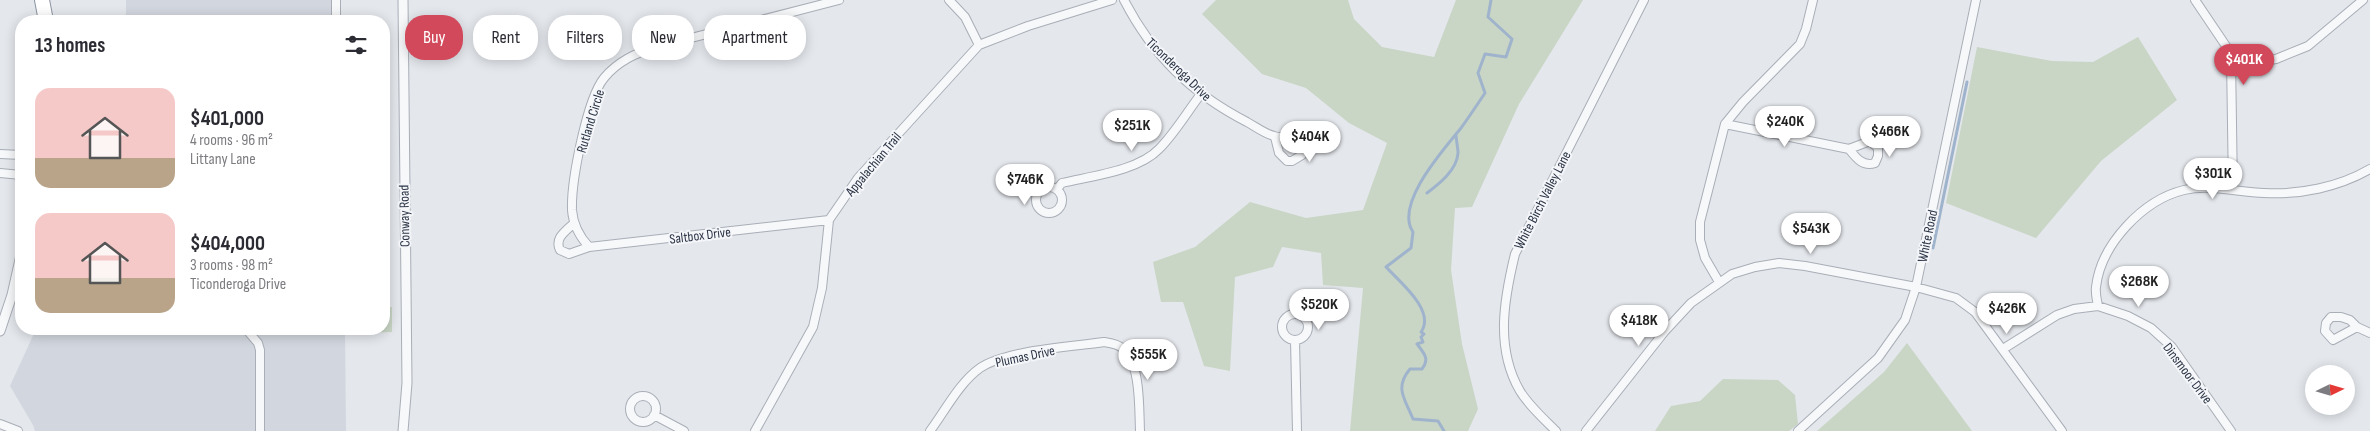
<!DOCTYPE html>
<html lang="en">
<head>
<meta charset="utf-8">
<style>
	:root { --surface:#fff; --page:#f2f2f3; --text:#2b2b33; --muted:#7c7c81; --accent:#d1495b }
	body { margin:0; font-family:"Sofia Sans Condensed",sans-serif; background:var(--page); color:var(--text); height:100vh; display:flex; flex-direction:column; font-size:19px; white-space:nowrap }
	* { box-sizing:border-box; margin:0 }
	p { font-size:16px; color:var(--muted) }
	.icon { flex:none; width:28px; height:28px; fill:none; stroke:currentColor; stroke-width:2; stroke-linecap:round; stroke-linejoin:round }
	.map { position:relative; flex:1; overflow:hidden }
	.sheet { position:absolute; left:15px; top:15px; width:375px; height:320px; display:flex; flex-direction:column; background:var(--surface); border-radius:20px; box-shadow:0 2px 12px #0003 }
	.sheet>* { flex:none }
	.banner { position:absolute; left:405px; top:15px; width:475px; height:45px; display:flex; gap:10px }
	.needle { width:32px; rotate:85deg }
	.fabs { position:absolute; left:2305px; top:365px; display:grid; gap:10px }
	.fabs a { display:grid; place-items:center; width:50px; height:50px; border-radius:50%; background:var(--surface); box-shadow:0 2px 12px #0003; font-size:25px }
	.price { position:absolute; translate:-50% -42px; padding:0 11px; border-radius:18px; background:#fff; color:#222; font-size:16px; line-height:32px; filter:drop-shadow(0 1px 2px #0008) }
	.price::after { content:''; position:absolute; left:50%; top:30px; width:15px; height:11px; margin-left:-8px; background:inherit; clip-path:polygon(0 0,100% 0,50% 100%) }
	.price.selected { background:var(--accent); color:#fff }
	ul { padding:0; list-style:none }
	li { display:flex; align-items:center; gap:15px; height:125px; padding:0 20px }
	li span { display:grid; place-items:center; flex:none; width:140px; height:100px; border-radius:15px; color:#555 }
	li>.icon { margin-inline-start:auto }
	span .icon { width:60px; height:60px; fill:#fffc; stroke-width:1 }
	li b { font-size:21px }
	h2 { display:flex; justify-content:space-between; align-items:center; height:60px; padding:0 20px; font-size:21px }
	.tag { padding:0 18px; border-radius:20px; background:var(--surface); box-shadow:0 2px 12px #0003; font-size:18px; line-height:45px }
	.tag.selected { background:var(--accent); color:#fff }
	.map>svg:first-child { display:block }
</style>
</head>
<body>
<div class="map">
<svg width="2370" height="431" viewBox="0 0 2370 431">
	<rect width="100%" height="100%" fill="#e4e7ec"/>
	<path fill="#d2d6de" d="M126,0H341V21H126Z
		M36,329H345L346,431H35L33,425L10,386Z"/>
	<path fill="#c9d6c5" d="M1216,0H1348L1354,19L1382,47L1434,57L1456,0H1583L1519,104L1472,207L1455,208L1451,270L1462,344L1478,409L1468,431H1350L1363,288L1323,285L1321,253L1282,247L1273,267L1235,277L1230,371L1204,366L1183,302H1161L1153,262L1195,247L1250,202L1306,218L1363,210L1387,143L1349,123L1306,88L1262,74L1202,14Z
		M2138,37L2177,100L2101,161L2036,238L1946,203L1977,47L2052,61L2093,62Z
		M384,246H387L388,307H392V332L362,333V329H384Z
		M1907,343L1972,431H1817L1884,372Z
		M1723,379L1778,380L1795,395L1798,424L1789,431H1655L1671,406L1700,401Z"/>
	<g fill="none" stroke-linecap="round" stroke-linejoin="round">
		<path stroke="#9fb4cc" stroke-width="3" d="M1427,193C1439,184 1457,170 1458,153C1458,147 1456,140 1456,134
			M1933,248L1967,82
			M1444,431L1438,421L1413,419C1405,399 1394,388 1410,369H1422C1430,359 1424,353 1417,344L1423,342L1421,337L1424,334L1421,332C1436,311 1400,282 1386,267L1411,248L1413,232C1394,204 1444,149 1461,128C1469,117 1477,105 1485,93L1478,73L1485,54L1506,57L1512,39L1488,17L1491,0"/>
		<g stroke="#a9aeb7" stroke-width="10">
			<path id="minor" d="M949,0L965,17L979,45
				M1124,0C1153,56 1191,93 1247,122C1256,127 1265,134 1274,136C1281,139 1290,135 1297,137L1303,146L1302,155L1292,161H1287L1279,153L1275,137
				M2195,0L2226,46L2231,58L2233,190
				M336,21V0
				M2232,66L2276,59L2308,46L2363,0
				M1725,124L1849,149
				M1870,141L1878,148V156L1875,163C1863,167 1856,158 1849,149Z
				M0,154L21,155
				M0,173L21,175
				M1036 200a13 13 0 1 1 26 0a13 13 0 1 1-26 0Z
				M1057,189L1062,183C1091,176 1138,171 1159,149C1175,133 1187,112 1201,94
				M829,220L589,247C580,237 573,224 572,210C571,181 587,99 604,78C618,61 636,53 656,47L839,0
				M574,223C566,231 554,238 560,250L569,254L589,247
				M1719,282L1705,258L1700,240V222L1725,124L1743,102L1800,44L1806,29L1813,0
				M2098,306C2097,300 2095,293 2096,287C2101,244 2143,200 2184,190C2210,184 2237,192 2264,193C2300,195 2339,187 2370,169
				M1282 327a13 13 0 1 1 26 0a13 13 0 1 1-26 0Z
				M2357,327L2333,340L2325,331L2326,323L2331,317H2341L2350,320L2357,327L2370,333
				M246,329L258,343L260,350V431
				M1295,340L1297,431
				M2003,349L2057,315L2074,309L2098,306L2128,316L2151,328L2172,347L2231,431
				M630 409a13 13 0 1 1 26 0a13 13 0 1 1-26 0Z
				M654,415L684,431
				M0,424L18,431
				M755,431L813,327L822,288L829,220L858,178L979,45L1028,26L1112,0
				M930,431C945,411 959,383 980,368C1006,350 1071,347 1104,342C1110,343 1118,344 1122,348C1141,362 1139,409 1140,431
				M1556,431C1544,419 1529,406 1520,391C1495,348 1504,299 1515,254L1644,0
				M1586,431L1665,331L1691,303L1732,274L1755,267L1779,263L1805,266L1916,287L1956,298L1975,312L2062,431
				M1798,431L1878,358L1905,320L1916,287L1976,0"/>
		</g>
		<g stroke="#a9aeb7" stroke-width="11">
			<path id="tertiary" d="M0,331L12,295L21,255
				M403,431L407,383L403,0"/>
		</g>
		<g stroke="#8b94a3" stroke-width="16">
			<path id="motorway" d="M42,0L46,21"/>
		</g>
		<use href="#minor" stroke="#f7f8fa" stroke-width="8"/>
		<use href="#tertiary" stroke="#f7f8fa" stroke-width="9"/>
		<use href="#motorway" stroke="#fff" stroke-width="14"/>
	</g>
	<g text-anchor="middle" stroke-width="4" stroke-linejoin="round" paint-order="stroke">
		<g font-size="14" fill="#2b3445" stroke="#f4f6f9">
			<text transform="translate(1179 69) rotate(44)" y="5">Ticonderoga Drive</text>
			<text transform="translate(590 121) rotate(-73)" y="5">Rutland Circle</text>
			<text transform="translate(873 164) rotate(-50)" y="5">Appalachian Trail</text>
			<text transform="translate(1542 200) rotate(-63)" y="5">White Birch Valley Lane</text>
			<text transform="translate(404 216) rotate(-91)" y="5">Conway Road</text>
			<text transform="translate(700 235) rotate(-7)" y="5">Saltbox Drive</text>
			<text transform="translate(1927 236) rotate(-78)" y="5">White Road</text>
			<text transform="translate(1025 356) rotate(-12)" y="5">Plumas Drive</text>
			<text transform="translate(2188 373) rotate(53)" y="5">Dinsmoor Drive</text>
		</g>
	</g>
</svg>
<div class="fabs">
<a><svg class="needle" viewBox="-14 -14 28 28"><path d="M0-13l5 13h-10z" fill="#e53935"/><path d="M0 13l5-13h-10z" fill="#7c7c81"/></svg></a>
</div>
<b class="price selected" style="left:2244px;top:86px">$401K</b>
<b class="price" style="left:1785px;top:148px">$240K</b>
<b class="price" style="left:1132px;top:152px">$251K</b>
<b class="price" style="left:1890px;top:158px">$466K</b>
<b class="price" style="left:1310px;top:163px">$404K</b>
<b class="price" style="left:2213px;top:200px">$301K</b>
<b class="price" style="left:1025px;top:206px">$746K</b>
<b class="price" style="left:1811px;top:255px">$543K</b>
<b class="price" style="left:2139px;top:308px">$268K</b>
<b class="price" style="left:1319px;top:331px">$520K</b>
<b class="price" style="left:2007px;top:335px">$426K</b>
<b class="price" style="left:1639px;top:347px">$418K</b>
<b class="price" style="left:1148px;top:381px">$555K</b>
<div class="banner">
<a class="tag selected">Buy</a>
<a class="tag">Rent</a>
<a class="tag">Filters</a>
<a class="tag">New</a>
<a class="tag">Apartment</a>
</div>
<section class="sheet">
<h2>13 homes<svg class="icon" aria-label="filters" viewBox="0 0 24 24"><path d="M4 7h16M4 17h16"/><circle cx="9" cy="7" r="2"/><circle cx="15" cy="17" r="2"/></svg></h2>
<ul>
<li><span style="background:linear-gradient(#f6c9c9 70%,#b9a48a 0)"><svg class="icon" aria-label="home" viewBox="0 0 24 24"><path d="M3 11l9-7 9 7M6 9v11h12V9"/></svg></span><div><b>$401,000</b><p>4 rooms · 96 m²</p><p>Littany Lane</p></div></li>
<li><span style="background:linear-gradient(#f6c9c9 65%,#b9a48a 0)"><svg class="icon" aria-label="home" viewBox="0 0 24 24"><path d="M3 11l9-7 9 7M6 9v11h12V9"/></svg></span><div><b>$404,000</b><p>3 rooms · 98 m²</p><p>Ticonderoga Drive</p></div></li>
</ul>
</section>
</div>
</body>
</html>
